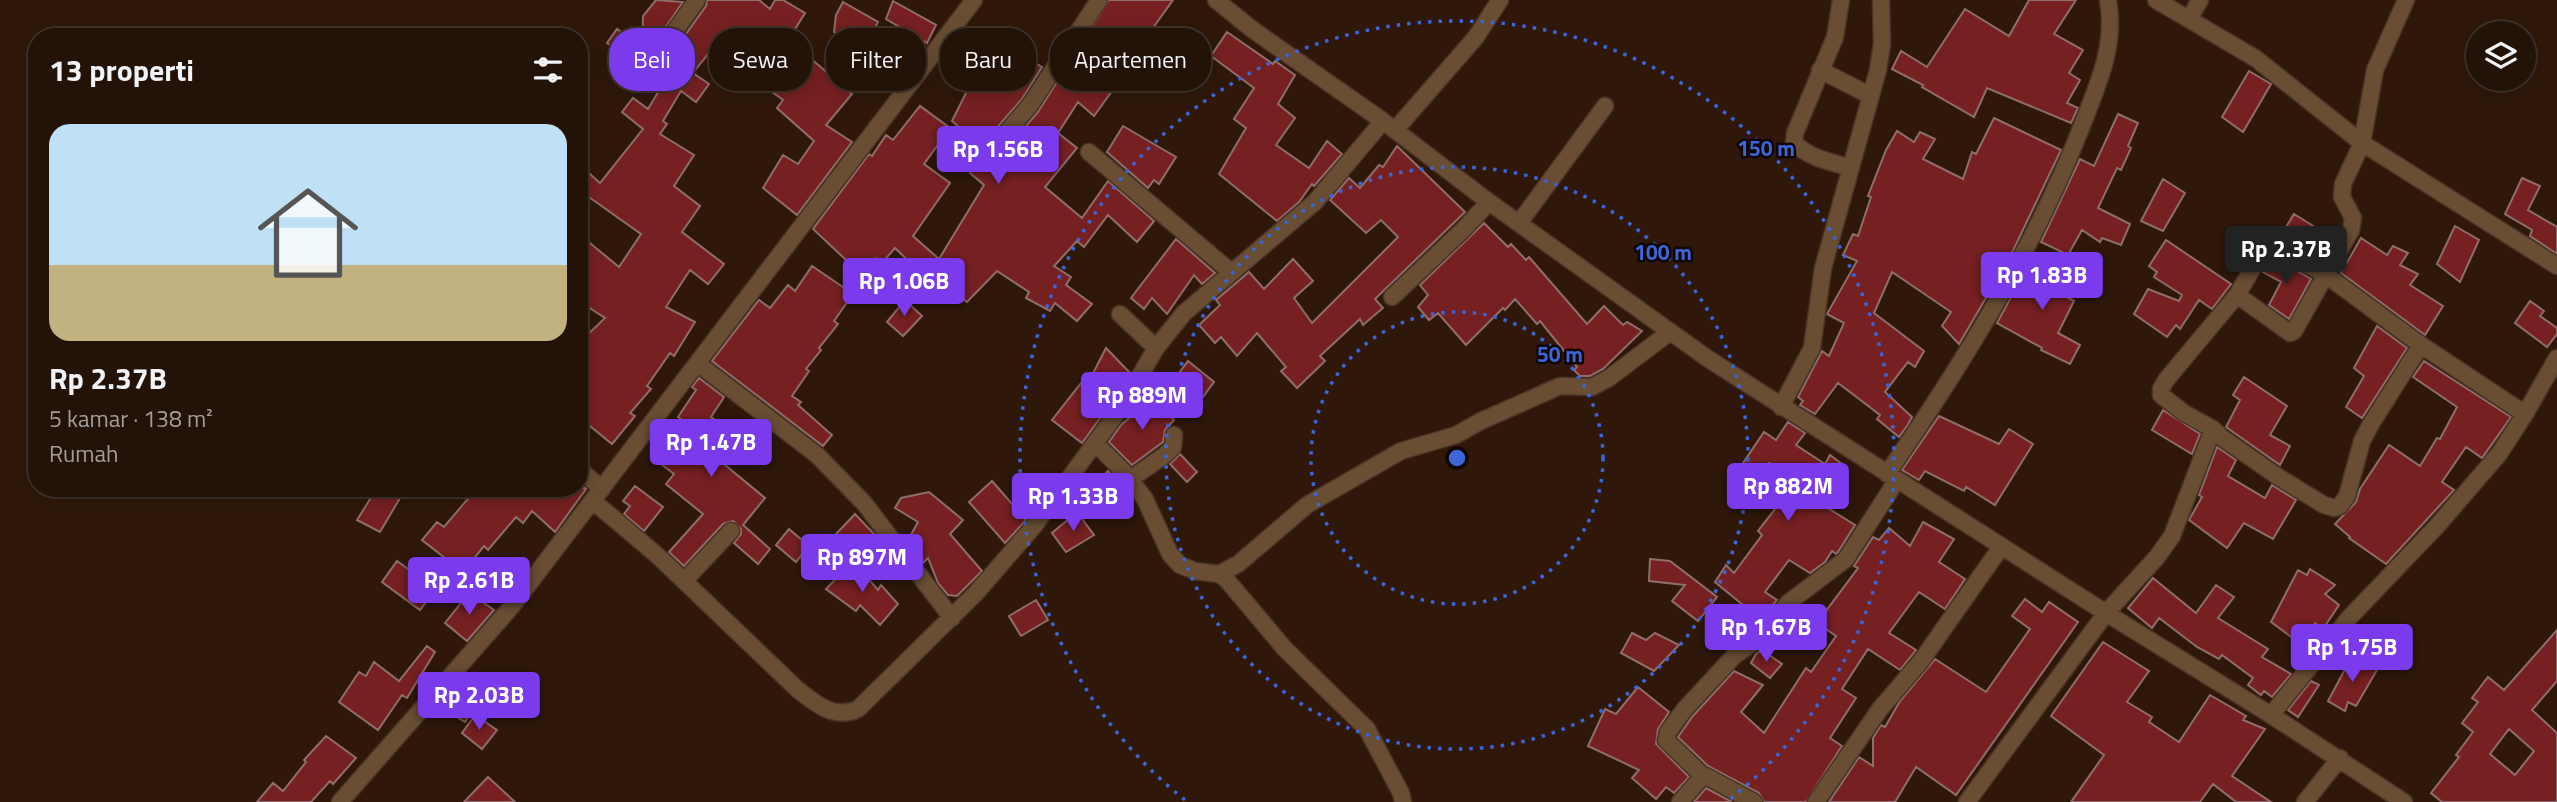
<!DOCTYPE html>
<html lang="id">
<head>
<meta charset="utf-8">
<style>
	:root { --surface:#231208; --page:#2f2016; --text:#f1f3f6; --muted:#a39e9c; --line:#403229; --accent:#7c3aed }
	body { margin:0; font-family:"Titillium Web",sans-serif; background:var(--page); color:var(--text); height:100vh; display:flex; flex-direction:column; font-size:26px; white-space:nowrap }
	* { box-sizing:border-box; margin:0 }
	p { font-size:23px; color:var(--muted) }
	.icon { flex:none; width:38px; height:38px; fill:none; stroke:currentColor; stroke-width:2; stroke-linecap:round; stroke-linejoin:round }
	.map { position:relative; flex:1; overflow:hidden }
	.details { position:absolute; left:28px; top:28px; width:560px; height:469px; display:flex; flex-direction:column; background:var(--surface); border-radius:28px; box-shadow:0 4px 18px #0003,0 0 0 2px var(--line) }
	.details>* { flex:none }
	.banner { position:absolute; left:609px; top:28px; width:665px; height:63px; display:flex; gap:14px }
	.buttons { position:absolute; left:2466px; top:21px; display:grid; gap:14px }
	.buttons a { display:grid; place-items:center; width:70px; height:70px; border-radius:50%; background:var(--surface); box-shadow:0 4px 18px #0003,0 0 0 2px var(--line); font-size:35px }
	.price { position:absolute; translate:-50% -60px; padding:0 16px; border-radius:7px; background:var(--accent); color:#fff; font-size:23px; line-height:46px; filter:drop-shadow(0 2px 4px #0008) }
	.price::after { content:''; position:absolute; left:50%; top:42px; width:21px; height:16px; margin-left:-10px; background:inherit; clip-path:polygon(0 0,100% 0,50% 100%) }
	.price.on { background:#222; color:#fff }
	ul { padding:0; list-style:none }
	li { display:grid; align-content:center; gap:14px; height:371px; padding:0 21px }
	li+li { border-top:2px solid var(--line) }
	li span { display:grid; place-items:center; height:217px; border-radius:21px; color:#555 }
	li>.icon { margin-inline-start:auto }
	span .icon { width:126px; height:126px; fill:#fffc; stroke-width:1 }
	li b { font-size:30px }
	h2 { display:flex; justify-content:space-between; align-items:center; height:84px; padding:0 21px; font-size:30px }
	.pill { padding:0 24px; border-radius:28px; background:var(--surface); box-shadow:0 4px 18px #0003,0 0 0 2px var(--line); font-size:24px; line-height:63px }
	.pill.on { background:var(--accent); color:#fff }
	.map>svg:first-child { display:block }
</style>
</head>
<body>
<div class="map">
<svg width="2557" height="802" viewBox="0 0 2557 802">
	<rect width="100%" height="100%" fill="#2f180a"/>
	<path fill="#762021" stroke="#8f6d6a" stroke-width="2" fill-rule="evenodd" d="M656,0L683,2L654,44L655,51L664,56L673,52L706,6L707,0H759L770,9L775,0H783L805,13L792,34L798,39L794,44L852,94L826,125L852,142L797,215L763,188L783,155L798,164L814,141L777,108L783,100L713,48L693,73L709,84L696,102L681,91L663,121L667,124L660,134L694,155L674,186L700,206L682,232L724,264L708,284L690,270L666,307L695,322L674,356L670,353L647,386L651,389L630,413L635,416L612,444L579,417V343L605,318L579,301V234L619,267L641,234L579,190V164L600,183L643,129L622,112L633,98L648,109L666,79L642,61V48L634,61L607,43L617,29L642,46L643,16Z
		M1109,0H1173L1109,89L1112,91L1094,116L1078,102L1058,133L1077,148L1045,187L1082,218L1108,181L1154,221L1137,242L1108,215L1084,247L1077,241L1054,266L1071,277L1066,285L1092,304L1077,321L1055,303L1050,311L1026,298L1029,292L997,271L967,302L926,272L923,275L895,248L882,263L876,258L861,274L813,229L869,154L872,156L886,135L893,140L920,106L950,128L924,164L950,183L913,236L939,259L984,185L970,173L975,166L982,170L991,167L1038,112Z
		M2029,0H2076L2054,34L2083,50L2069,73L2080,80L2067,103L2078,108L2071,123L1987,88L1974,117L1922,87L1923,85L1892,69L1901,51L1927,67L1965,9L2009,36Z
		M893,1L936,25L927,43L886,19Z
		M843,2L878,22L863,50L834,32L836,15Z
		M1227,32L1273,64L1275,61L1295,75L1278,104L1295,118L1276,145L1309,168L1327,141L1342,154L1314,186L1312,184L1299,202L1277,221L1219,174L1246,128L1234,119L1254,88L1211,56Z
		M961,57L997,82L1008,65L1021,73L1030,60L1042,67L1022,99L981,146L952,121L967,91L950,76Z
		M2249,71L2271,84L2243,132L2222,117Z
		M2118,114L2138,123L2128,146L2131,148L2121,170L2117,168L2098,208L2130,224L2121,245L2102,238L2100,242L2082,230L2068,255L2041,242L2080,159L2094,166Z
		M1994,118L2061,150L2011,255L1959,344L1942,326L1951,312L1892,272L1874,313L1924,351L1915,367L1908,362L1885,392L1912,417L1907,426L1899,437L1877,419L1880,415L1838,383L1815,414L1800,405L1803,401L1798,397L1822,351L1829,356L1844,323L1827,314L1857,261L1843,255L1853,234L1858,236L1871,197L1868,196L1886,150L1897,131L1914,142L1920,132L1935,139L1923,159L1963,179L1972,152L1976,154Z
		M1123,126L1176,157L1159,184L1154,180L1148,188L1107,152Z
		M1397,146L1465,212L1375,299L1383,308L1363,325L1360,319L1320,356L1325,361L1297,388L1281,371L1286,367L1257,333L1237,356L1221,337L1215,343L1199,325L1220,305L1216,300L1249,272L1264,289L1293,259L1313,281L1294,298L1312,323L1398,237L1381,220L1366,233L1330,200L1349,178L1360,188L1379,165L1383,167Z
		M2522,178L2540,186L2528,210L2557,227V254L2530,236L2532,230L2505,214Z
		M2163,179L2185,193L2163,231L2141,221Z
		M2294,214L2315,227L2302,249L2280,237Z
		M1484,223L1508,247L1511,244L1526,260L1529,257L1587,324L1604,306L1623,325L1627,322L1642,331L1603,369L1590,376H1580L1574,370L1577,367L1540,321L1537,324L1515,299L1505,310L1503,308L1466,345L1438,313L1429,320L1418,307L1428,295L1420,285Z
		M2455,226L2479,240L2460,282L2437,264Z
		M2361,238L2387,255L2393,246L2408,253L2400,265L2418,274L2410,285L2443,306L2425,335L2341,273Z
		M1176,239L1215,273L1202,284L1194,275L1167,314L1152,298L1144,309L1131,298Z
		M2166,240L2231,284L2212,309L2199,300L2180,329L2176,325L2167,337L2134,314L2148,289L2179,301L2182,295L2154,277L2157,272L2149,266Z
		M2054,255L2072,261L2059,293L2074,301L2058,333L2080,345L2070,364L2041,350L2042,348L1997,323L2023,275L2043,285Z
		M2272,256L2311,279L2289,319L2269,305L2281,282L2263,272Z
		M812,266L853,294L834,321L838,324L819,348L821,350L806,369L809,371L792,396L801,402L798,405L832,435L823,446L712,361L759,300L770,308L788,285L795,291Z
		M905,300L922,316L903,336L887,322Z
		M2530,301L2544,311L2540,316L2557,328V334L2547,347L2515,323Z
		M2377,326L2407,348L2362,418L2346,407L2364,376L2354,368Z
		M1106,348L1130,373L1114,399L1082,443L1052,420L1085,378L1089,381Z
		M1188,361L1214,382L1203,397L1176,377Z
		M2424,361L2511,417L2482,458L2466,447L2442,482L2454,490L2386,564L2349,538L2350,537L2335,524L2356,502L2360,489L2389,445L2420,466L2437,438L2440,439L2457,407L2413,377Z
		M2244,377L2287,406L2270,435L2290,446L2280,465L2226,427L2240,400L2233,395Z
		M699,378L724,397L711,417L742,439L724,464L765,498L743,525L770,549L758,564L734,543L741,534V529L733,521L723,524L684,566L669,552L703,514L666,484L674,474L661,464L691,426L678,417L696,390L692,387Z
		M1153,398L1174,420L1165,430L1163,442L1132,465L1109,442L1121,425Z
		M2163,410L2200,434L2192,454L2152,430Z
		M1939,416L1999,444L2009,429L2033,444L1995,505L1966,487L1964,491L1925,471L1919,480L1902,470Z
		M1788,422L1805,433L1796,445L1825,464L1830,455L1846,467L1823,505L1855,525L1838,552L1836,554L1832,551L1825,562L1810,573L1789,560L1765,592L1777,600L1749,633L1738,623L1749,610L1715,582L1726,565L1734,573L1762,535L1758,531L1796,482L1769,463L1758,481L1739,469L1764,432L1776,440Z
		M2217,447L2236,460L2228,476L2265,498L2272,485L2296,500L2273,539L2244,523L2227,548L2189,520L2202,497L2199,495Z
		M1180,454L1197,472L1187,482L1170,464Z
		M1108,471L1129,496L1117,507L1095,483Z
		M992,481L1026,520L1005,543L969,502Z
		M635,486L663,507L644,531L624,514L630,506L623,501Z
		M377,488H406L380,532L357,520Z
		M477,488H585L586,489L555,532L532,511L523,523L516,517L488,550L484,546L463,572L422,540L437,522L444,527Z
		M929,492L963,520L950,534L982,571L957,596L948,595L938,583L928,558L923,563L907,542L918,522L895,508L901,498Z
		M1077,512L1094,535L1066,552L1052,533Z
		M855,514L874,534L856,553L836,534Z
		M1923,522L1954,539L1939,562L1965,579L1945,609L1919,592L1889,633L1916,650L1900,670L1868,649L1842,689L1856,698L1830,738L1842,746L1806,802H1764L1759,793L1708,766L1678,737L1692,717L1734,671L1763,685L1741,712L1764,733L1806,668L1811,672L1836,636L1817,623L1858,568L1854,566L1873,537L1879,540L1889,528L1910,546Z
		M789,529L809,546L796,562L776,545Z
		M1650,559L1670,561L1717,597L1698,621L1672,601L1685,585L1649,581Z
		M397,561L436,589L420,610L382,582Z
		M853,561L878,590L881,585L898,604L880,625L860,605L856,611L826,589Z
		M2310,569L2335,585L2325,594L2339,605L2323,629L2315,623L2302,645L2271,622L2298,570L2307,575Z
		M2153,578L2196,613L2216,585L2234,597L2218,618L2268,649L2262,657L2291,674L2272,697L2264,691L2261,695L2248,685L2253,678L2222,655L2219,659L2197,647L2159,618L2152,628L2128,608Z
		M469,593L494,610L467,641L445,623Z
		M2025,599L2042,612L2049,602L2078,622L1956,795L1916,767L1895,802H1829L1859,757L1873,766V738L1881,725L1885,727L1900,701L1935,659L1986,692L2030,629L2012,616Z
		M1036,600L1048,620L1021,636L1009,616Z
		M2557,630V681L2532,710L2557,733V802H2442L2431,793L2459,757L2456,755L2473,732L2462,723L2478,702L2472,698L2488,677L2504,690ZM2509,729L2534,751L2515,775L2490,754Z
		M1632,633L1646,640L1655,633L1679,645L1654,671L1621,653Z
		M2103,642L2149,671L2127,702L2152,717L2149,722L2179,742L2210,695L2246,716L2243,720L2265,729L2232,776L2271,802H2236L2213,784L2200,802H2071L2104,755L2051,716Z
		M427,646L435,652L407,698L402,695L378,730L339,702L359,672L366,676L374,662L399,681Z
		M1762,650L1782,664L1770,678L1751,663L1756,654Z
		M2351,658L2377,670L2356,706L2348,702L2345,711L2328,701Z
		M474,676L491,684L465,722L452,714Z
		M2311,681L2319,685L2298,717L2288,710Z
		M1638,687L1669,712L1658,729L1656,744L1689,777L1674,793L1666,787L1656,799L1632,778L1639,770L1588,746L1605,709L1616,714Z
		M475,715L497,730L482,749L462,733Z
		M326,736L356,758L333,784L330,781L311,802H257L273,783L283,791L306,762L304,760Z
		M488,777L515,802H464Z
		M1706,788L1732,802H1694Z"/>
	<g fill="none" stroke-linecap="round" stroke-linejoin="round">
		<g stroke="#4a3427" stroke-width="19">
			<path id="street" d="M1216,0L1253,30L1383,121L1489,202L1707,358L2106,613L2271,715L2404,802
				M1841,0L1835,37L1795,133L1794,142C1807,158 1832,162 1851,168
				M2156,0L2255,58L2362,143L2557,266
				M2189,19L2200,0
				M664,46L697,0
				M1820,70L1871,96
				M1395,130L1476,37L1500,0
				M1089,152L1231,272
				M983,160L1030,105L1099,0
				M1519,223L1605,106
				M2237,295L2290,333L2294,331L2351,230L2353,218L2342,197L2343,184L2362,143L2375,70L2406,0
				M1392,297L1463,230L1489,202
				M1120,314L1156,348
				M2421,345L2371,424L2362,441L2347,496L2340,506L2334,508L2324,505L2277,476L2221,437L2213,429L2184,413L2161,395V389L2166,380L2237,295L2268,242L2326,275L2421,345L2525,414
				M697,363L817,455L864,503L952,618
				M1781,407L1812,348L1823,268L1878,70L1882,44L1881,0
				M1095,443L1124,472L1145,499L1170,554L1180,565L1195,571L1219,574L1226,579L1285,649L1367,729L1401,793L1403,802
				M579,469L602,489
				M1887,474C1963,363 2035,248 2083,123C2099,82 2116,44 2108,0
				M1129,480L1165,455L1173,447L1174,435
				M593,501L658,556L797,689C816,704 834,720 858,709L976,593L1034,526L1123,405L1156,348L1184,313L1315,202L1383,121
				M1219,574L1238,564L1307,505L1401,451L1456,435L1481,421L1560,386L1592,387L1609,378L1670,332
				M684,581L731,531
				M2271,715L2349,618L2437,526L2499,454L2525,414L2557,358
				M1703,776L1666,740L1668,732L1684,710L1734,656L1760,638L1788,603L1846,559L1897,480
				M340,802L512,606L974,0
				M1680,802L1703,776H1706L1754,802
				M1816,802L1880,709L1921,661L2001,547
				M1967,802L2106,613L2157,557L2172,536L2213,429
				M2305,802L2340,758"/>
		</g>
		<use href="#street" stroke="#694e34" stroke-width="16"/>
	</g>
	<g fill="none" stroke="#3d64d8" stroke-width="3.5" stroke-dasharray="3.5 7">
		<circle cx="1457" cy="458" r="146"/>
		<circle cx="1457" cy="458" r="291"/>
		<path d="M1185 800A437 437 0 1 1 1729 800"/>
	</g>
	<circle cx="1457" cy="458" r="10" fill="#3d64d8" stroke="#100603" stroke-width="3.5"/>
	<g font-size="21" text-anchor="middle" font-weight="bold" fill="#3d64d8" stroke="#100603" stroke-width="5" stroke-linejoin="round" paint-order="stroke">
		<text x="1766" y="156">150 m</text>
		<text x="1663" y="260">100 m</text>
		<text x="1560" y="362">50 m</text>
	</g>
</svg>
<div class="buttons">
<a><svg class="icon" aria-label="layers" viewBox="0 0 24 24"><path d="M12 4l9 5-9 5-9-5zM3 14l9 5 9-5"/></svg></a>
</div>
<b class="price" style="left:998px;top:186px">Rp 1.56B</b>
<b class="price on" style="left:2286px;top:286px">Rp 2.37B</b>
<b class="price" style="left:2042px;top:312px">Rp 1.83B</b>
<b class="price" style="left:904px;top:318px">Rp 1.06B</b>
<b class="price" style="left:1142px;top:432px">Rp 889M</b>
<b class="price" style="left:711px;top:479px">Rp 1.47B</b>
<b class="price" style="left:1788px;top:523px">Rp 882M</b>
<b class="price" style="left:1073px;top:533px">Rp 1.33B</b>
<b class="price" style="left:862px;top:594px">Rp 897M</b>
<b class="price" style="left:469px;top:617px">Rp 2.61B</b>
<b class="price" style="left:1766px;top:664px">Rp 1.67B</b>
<b class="price" style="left:2352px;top:684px">Rp 1.75B</b>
<b class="price" style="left:479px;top:732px">Rp 2.03B</b>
<div class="banner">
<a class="pill on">Beli</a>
<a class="pill">Sewa</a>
<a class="pill">Filter</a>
<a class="pill">Baru</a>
<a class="pill">Apartemen</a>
</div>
<section class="details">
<h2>13 properti<svg class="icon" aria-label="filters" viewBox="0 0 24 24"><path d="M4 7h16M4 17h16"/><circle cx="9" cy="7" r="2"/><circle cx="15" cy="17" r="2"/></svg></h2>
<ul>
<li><span style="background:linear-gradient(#bfe0f5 65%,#c2b280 0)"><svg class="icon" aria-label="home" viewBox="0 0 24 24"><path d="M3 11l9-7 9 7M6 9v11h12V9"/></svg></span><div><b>Rp 2.37B</b><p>5 kamar · 138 m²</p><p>Rumah</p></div></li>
</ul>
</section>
</div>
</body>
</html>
